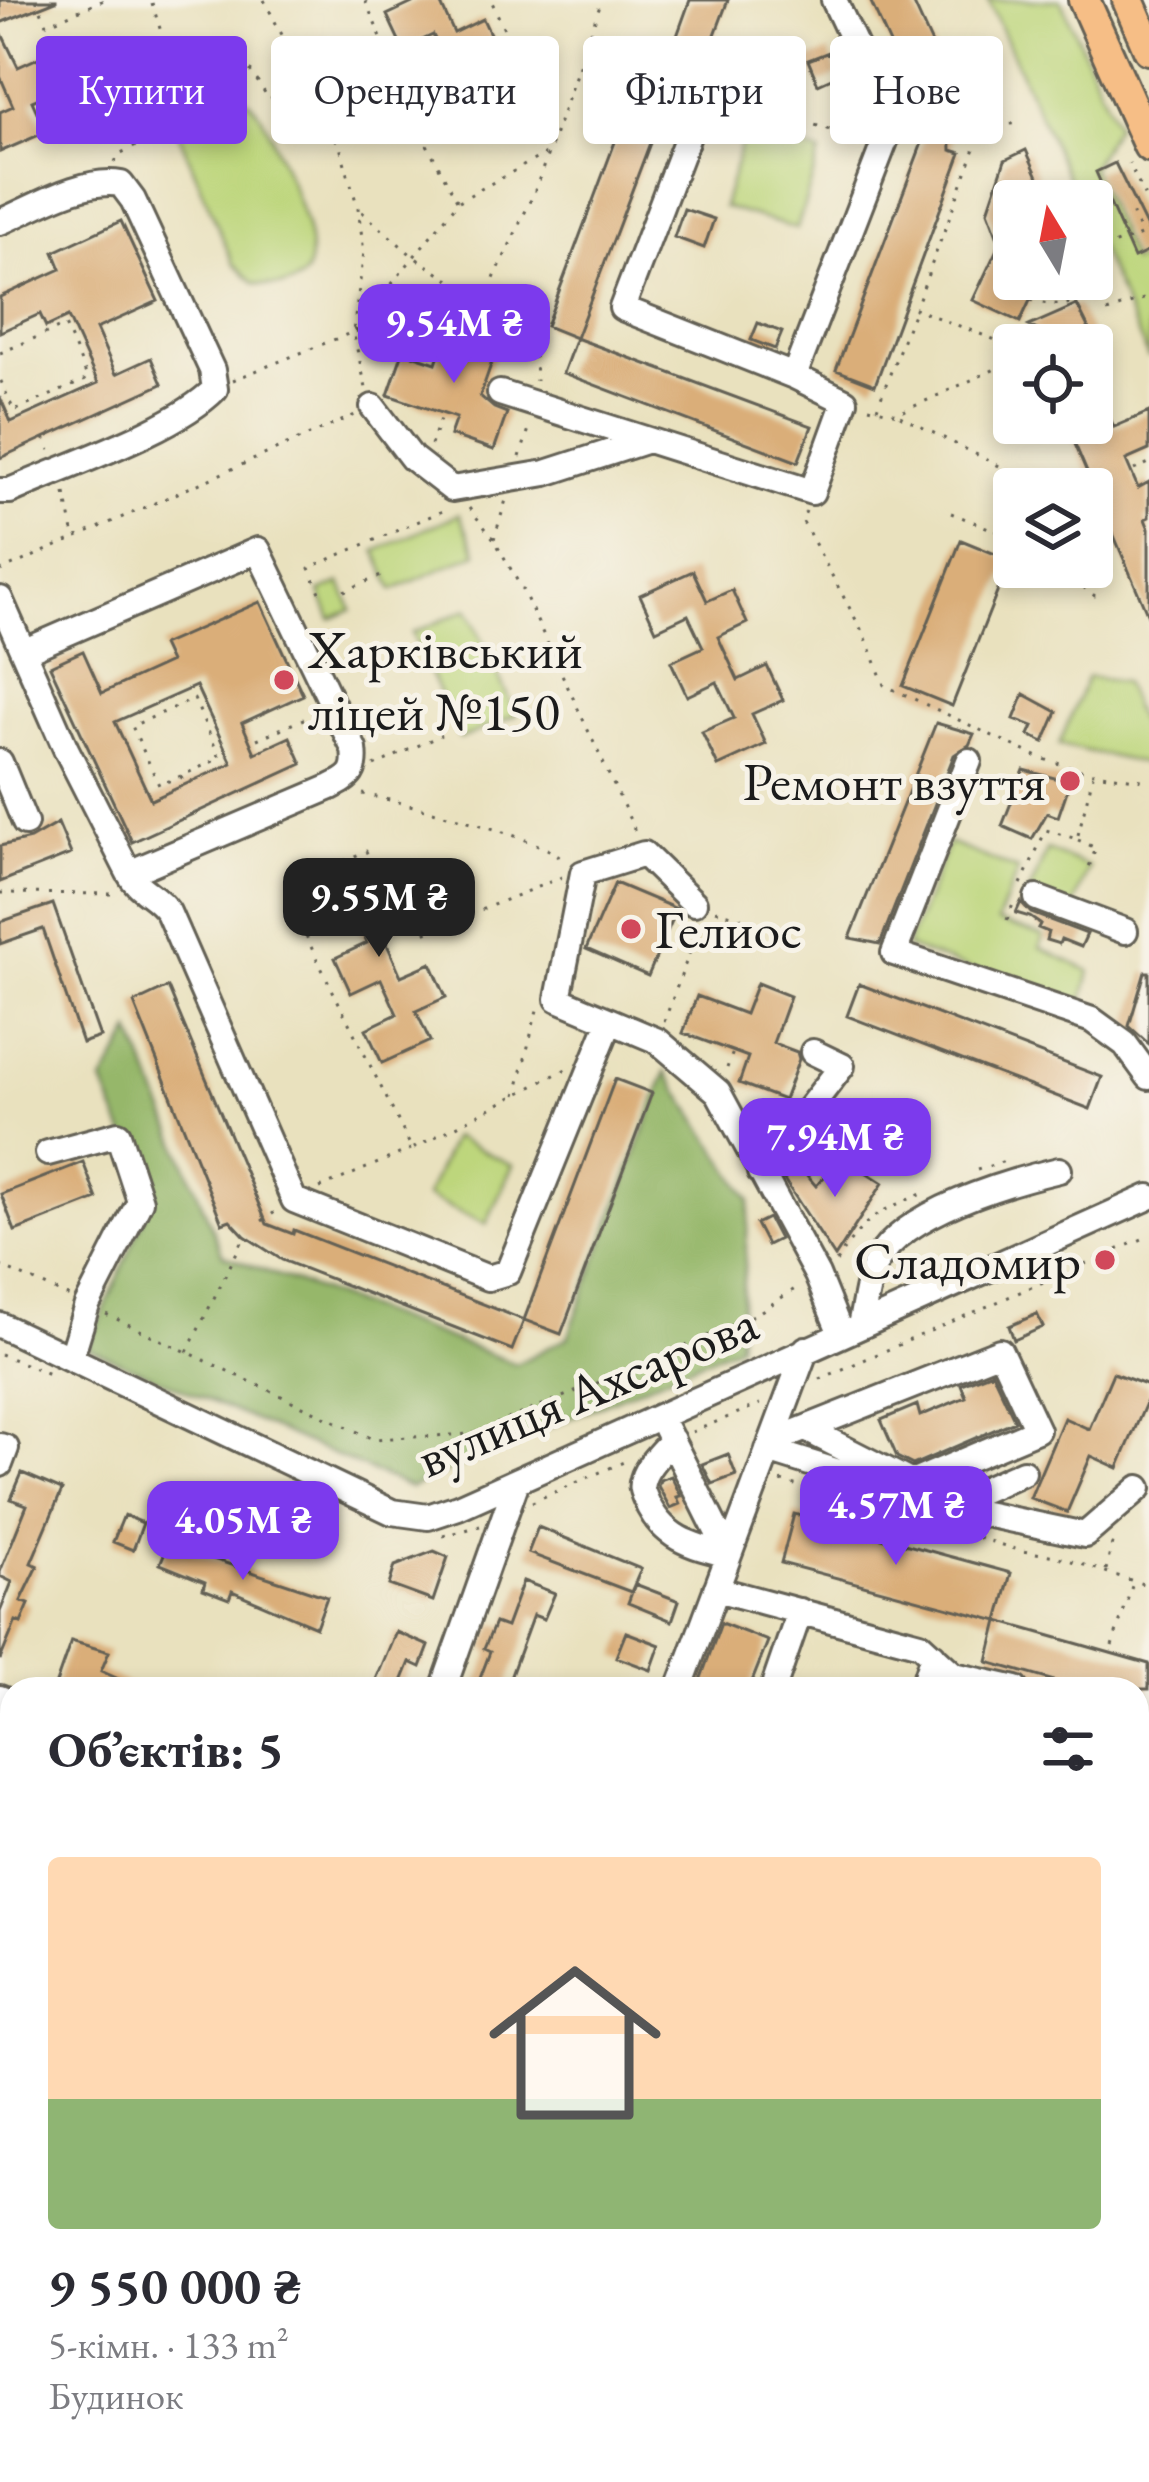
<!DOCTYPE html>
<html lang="uk">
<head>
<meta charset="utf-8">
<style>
	:root { --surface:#fff; --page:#f7f7f7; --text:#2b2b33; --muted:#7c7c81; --line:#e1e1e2; --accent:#7c3aed }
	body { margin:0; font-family:"EB Garamond",serif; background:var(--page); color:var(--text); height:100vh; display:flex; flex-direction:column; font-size:45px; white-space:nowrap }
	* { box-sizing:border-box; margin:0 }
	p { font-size:39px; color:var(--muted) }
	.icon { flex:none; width:66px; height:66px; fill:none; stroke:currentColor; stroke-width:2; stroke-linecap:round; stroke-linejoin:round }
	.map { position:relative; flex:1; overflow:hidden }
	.side { position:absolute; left:0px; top:1677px; width:1149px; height:807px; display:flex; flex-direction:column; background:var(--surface); border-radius:36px 36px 0 0; box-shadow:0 6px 18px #0003 }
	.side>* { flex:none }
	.banner { position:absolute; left:36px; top:36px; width:1077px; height:108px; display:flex; gap:24px }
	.needle { width:78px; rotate:350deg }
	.tools { position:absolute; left:993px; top:180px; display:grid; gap:24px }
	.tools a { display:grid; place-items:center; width:120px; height:120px; border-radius:12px; background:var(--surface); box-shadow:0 6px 18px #0003; font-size:60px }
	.price { position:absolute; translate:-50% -102px; padding:0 27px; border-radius:24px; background:var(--accent); color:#fff; font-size:39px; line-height:78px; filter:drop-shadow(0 3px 6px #0008) }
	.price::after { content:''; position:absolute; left:50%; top:72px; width:36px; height:27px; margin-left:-18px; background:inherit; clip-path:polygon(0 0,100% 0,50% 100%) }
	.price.selected { background:#222; color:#fff }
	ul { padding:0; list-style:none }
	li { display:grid; align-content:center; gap:24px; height:636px; padding:0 48px }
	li+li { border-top:3px solid var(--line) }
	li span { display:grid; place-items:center; height:372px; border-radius:12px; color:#555 }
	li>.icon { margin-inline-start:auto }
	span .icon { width:216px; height:216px; fill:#fffc; stroke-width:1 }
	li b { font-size:51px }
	h2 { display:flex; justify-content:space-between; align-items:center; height:144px; padding:0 48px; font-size:51px }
	.pill { padding:0 42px; border-radius:12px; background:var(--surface); box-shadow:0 6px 18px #0003; font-size:42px; line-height:108px }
	.pill.selected { background:var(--accent); color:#fff }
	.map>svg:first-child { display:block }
</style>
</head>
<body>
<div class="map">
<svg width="1149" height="2482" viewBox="0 0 1149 2482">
	<rect width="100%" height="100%" fill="#f7f3e8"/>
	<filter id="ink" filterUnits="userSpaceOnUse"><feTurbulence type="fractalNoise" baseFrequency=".00833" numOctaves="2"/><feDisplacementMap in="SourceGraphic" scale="24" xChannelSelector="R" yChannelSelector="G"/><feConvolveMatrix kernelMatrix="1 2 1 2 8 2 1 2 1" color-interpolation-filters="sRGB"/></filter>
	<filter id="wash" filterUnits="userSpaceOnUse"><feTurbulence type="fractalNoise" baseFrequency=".004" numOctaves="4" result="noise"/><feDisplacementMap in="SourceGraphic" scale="48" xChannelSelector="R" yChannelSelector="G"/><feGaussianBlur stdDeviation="2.7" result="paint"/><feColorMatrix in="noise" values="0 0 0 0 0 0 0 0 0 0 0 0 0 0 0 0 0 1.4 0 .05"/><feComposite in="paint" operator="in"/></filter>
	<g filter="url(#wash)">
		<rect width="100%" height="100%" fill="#e9e1be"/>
		<path fill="#bdd67b" stroke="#6c794c" stroke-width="3" d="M988,0H1061L1116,125L1091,168L1132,262L1149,256V359L1092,232V201H1078Z
			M238,94C266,108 274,145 286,172C303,212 343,303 255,283L233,263L179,134C188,104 208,93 238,94Z
			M745,131L820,153L797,229L723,207Z
			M459,514L477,553L393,590L376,551Z
			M341,583L352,610L331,619L320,592Z
			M468,609L516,715L460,739L412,633Z
			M1087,677L1123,682L1149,746V765L1059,745Z
			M949,843L1018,870L997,922L1043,936L1040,948L1090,971L1081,1008L906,947Z
			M1047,850L1089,867L1072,910L1029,893Z
			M453,1137L513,1165L486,1224L426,1197Z
			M1137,2465L1149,2471V2482H996L1000,2472H1137Z"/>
		<path fill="#96b76b" stroke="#596a44" stroke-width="3" d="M132,1032L223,1255L516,1364L568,1337L666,1072L750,1200L738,1345L410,1488L88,1348L151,1201L103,1082Z"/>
		<g id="blocks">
			<path fill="#daae79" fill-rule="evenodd" d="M0,0H56V1L0,23Z
				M419,0H439L454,33L483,19L499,53L468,67L482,97L434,119L418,85L450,71L433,35L403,49L387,15Z
				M690,0H728L710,48L677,36Z
				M870,0H912L961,108L950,113L951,150L961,153L875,385L836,370L928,127Z
				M0,30L18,67L47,54L62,88L32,101L46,132L0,152V112L13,106L0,76Z
				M829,52L838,75L818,84L808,60Z
				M633,94L664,106L576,338L546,326Z
				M1026,150L1049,201H1014V279H1040L1020,322L973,300L1000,243L988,211L1005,160Z
				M1115,163L1149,232V251L1134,258L1096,172Z
				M684,209L714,219L704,248L674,237Z
				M121,221L158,301L96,329L116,374L151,358L162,384L0,458V397L11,422L98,383L68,317L46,327L40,314L0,332V297L61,269L54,252Z
				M1077,305L1091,333L1084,336L1088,345H1070L1029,326Z
				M758,323L782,332L775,349L751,340Z
				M449,325L499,342L480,396L494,408L507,413L494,450L450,435L456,418L388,395L403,352L436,363Z
				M576,338L812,426L798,462L563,373Z
				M1092,378L1114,427L1149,412V450L1126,460L1138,488L1149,482V517L1145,519L1149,529V618L1066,423H1092Z
				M961,540L1010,560L952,706L903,686Z
				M693,571L707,601L732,590L747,623L718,637L738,680L767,666L783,700L752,714L766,744L718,766L702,732L734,718L717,682L687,696L671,662L703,647L688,615L656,630L640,595Z
				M260,602L303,695L242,723L255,753L290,737L302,764L132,842L50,666L83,651L102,693L170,662L162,645ZM196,686L232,763L151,800L115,722Z
				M1024,694L1057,712L1044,742L1029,735L1033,726L1014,719Z
				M936,723L974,734L969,745L954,755L880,944L850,938Z
				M1024,770L1070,782L1058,817L1047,813L1032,839L1002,826Z
				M58,823L71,854L0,882V846L30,839Z
				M356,867L370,898L395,886L411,919L382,933L401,976L431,963L446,997L416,1011L430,1041L382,1063L366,1029L397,1014L381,979L351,993L335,958L367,943L352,911L320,926L304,891Z
				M615,883L677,909L648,976L586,949Z
				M1021,902L1031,913L1087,934L1081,947L1061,939L1059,944L1046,940L1048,932L1038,928L1040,924L1030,917L1016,913Z
				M53,904L100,1037L82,1043L43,929L0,944V922Z
				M1145,972H1149V1044L1129,1026Z
				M757,983L790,996L773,1043L797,1052L799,1059L784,1100L739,1083L748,1057L683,1033L697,996L745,1014Z
				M859,984L1102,1077L1090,1109L847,1016Z
				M168,987L267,1224L293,1234L294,1230L524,1320L512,1350L282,1260L245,1236L230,1220L222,1223L134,1003Z
				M615,1079L652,1093L561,1334L524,1320Z
				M842,1157L883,1183L835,1257L783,1178L798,1165L816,1186Z
				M83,1162L97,1199L15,1231L1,1194Z
				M768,1218L779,1239L767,1245L756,1224Z
				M1037,1314L1043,1327L1014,1340L1009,1326Z
				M992,1372L1015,1421L913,1465L897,1457L881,1420L917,1405L920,1416L966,1397L961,1384Z
				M1113,1373L1149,1386V1396L1118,1468L1091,1456L1067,1512L1030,1498L1064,1418L1089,1429Z
				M728,1454L736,1475L712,1484L702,1464Z
				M22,1473L62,1490L31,1563L38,1566L21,1601L29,1604L21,1623L16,1621L0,1660V1612L12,1582L0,1576V1572L27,1505L11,1499Z
				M671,1476L681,1496L677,1497L680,1504L670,1508L658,1486L660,1480Z
				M794,1514L1011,1573L998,1621L781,1563Z
				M124,1515L143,1523L133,1550L113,1542Z
				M538,1527L641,1569L631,1592L528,1553Z
				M172,1535L195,1544L192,1552L327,1597L316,1627L232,1591L229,1599L203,1589L205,1582L160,1564Z
				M434,1551L448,1557L433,1601L389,1585L395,1566Z
				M523,1581L555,1593L544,1619L533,1615L506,1689H476L490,1652L484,1649L495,1623L506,1627Z
				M635,1584L679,1601L672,1621L628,1603Z
				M998,1621L1149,1664V1689H1082L988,1662Z
				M721,1623L768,1641L749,1689H697Z
				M396,1632L429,1646L421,1667L410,1662L399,1689H372Z
				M626,1632L660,1645L651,1670L616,1657Z
				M71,1641L109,1652L101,1671L141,1689H54Z"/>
		</g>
	</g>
	<g filter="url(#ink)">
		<use href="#blocks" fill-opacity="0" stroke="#646155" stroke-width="3"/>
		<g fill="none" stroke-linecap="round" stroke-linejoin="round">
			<g stroke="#646155" stroke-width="30">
				<path id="minor" d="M691,128L622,308L794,376
					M0,222C35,207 84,177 121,184L133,200L212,370L215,389C175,430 66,466 10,491H0
					M500,393L812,492L845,401L794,376L892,123L834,0
					M373,407L412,458L452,489L546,473L648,440
					M0,599L66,749L129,873L331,787C351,777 357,772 354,749L258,550L25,651
					M969,761L894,953L1092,1020L1125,1044L1149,1077
					M0,762L25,823
					M129,873C139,892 156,894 168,912L294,1200L488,1278L508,1272L610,1021
					M1037,898L1125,931
					M694,903L644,854L583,873L558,999L658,1041L718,1092L817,1275L841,1334
					M48,1153L118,1134L140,1201L87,1305L71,1357
					M760,1172L842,1066L813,1052
					M0,1325L392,1512L428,1517L458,1507L1149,1197
					M860,1325C865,1306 867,1278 877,1261C904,1212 1008,1182 1059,1170
					M666,1429L729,1555
					M672,1440C662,1451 647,1465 643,1479C640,1488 642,1490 645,1498C661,1538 691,1546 729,1555
					M771,1442L1000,1351L1037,1430L916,1481H908L806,1429
					M0,1446L6,1448L0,1464
					M768,1450L947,1506L1085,1535L1139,1488
					M947,1506L1023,1472
					M716,1589L920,1644L954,1675L1016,1689
					M443,1689L517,1481
					M679,1689L806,1349
					M773,1689L800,1611
					M922,1689L933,1655
					M0,1698L12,1703
					M1137,1722L1149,1734
					M1137,1819L1149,1820
					M0,1982L12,1987
					M1137,1985L1143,2000
					M1137,2248L1149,2254
					M0,2272L12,2277
					M644,2472L649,2482
					M903,2472L908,2482
					M223,2480L240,2472
					M104,2482L108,2472"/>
			</g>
			<g stroke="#646155" stroke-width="36">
				<path id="major" d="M1084,0L1149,146
					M1128,0L1149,49"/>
			</g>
			<path stroke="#646155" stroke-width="3" stroke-dasharray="3 9" stroke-linecap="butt" d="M36,0L47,24L104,0
				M264,0L340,147L358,208L364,252L353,332L366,388
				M586,54L831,130L865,126
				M141,109L163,38L151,0
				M983,127L915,309L1014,347
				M916,129L935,130
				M951,129L1022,123
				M425,136L530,86L491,0
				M115,162L119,154L143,143L141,111L245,62L269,99L378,41
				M459,201L545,154
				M362,212L414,257L520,326L535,359L536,381
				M1092,252L1141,235L1131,210L1149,206L1129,163
				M1031,300C1055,308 1077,304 1100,295
				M1107,312L1149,297
				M354,331L458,202L423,137L365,0
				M0,353L65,325L88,379L14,411L0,379
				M233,380L353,332L423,319L484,300L534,193L602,0
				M869,407L897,414L1011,362
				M877,408L914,311
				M900,416L1043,488
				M44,438L50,450
				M431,445L442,413
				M520,457L530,426
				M1134,470L1149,463
				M65,493L74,537
				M469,508L494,539L523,591L637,835
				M806,511L802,520L869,644L884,685L1040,758L1087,772L1149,781
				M951,513L1014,538
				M494,539L506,500
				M1071,567L1079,584L1095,596L1102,594
				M0,571L355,415
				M344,591L386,574
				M320,592L309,568L445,510
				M257,739L315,714
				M374,766L441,735
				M181,776L159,785L132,726L194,699L220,758L181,776L185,785
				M363,794C402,802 540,837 563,859
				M1078,840L1096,848L1089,867
				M562,877L424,933L396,872L379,880L366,851L285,888L313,951L412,1149L566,1069
				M1021,884L1046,830L1077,839L1093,775
				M0,893L118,894
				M716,910L794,935
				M1007,920L1015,899
				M664,1022L700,924
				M727,1068L733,1052
				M516,1095L537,1010
				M977,1170L1008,1160
				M320,1188L411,1149
				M262,1221L275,1212
				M836,1262C866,1216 875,1213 924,1193
				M0,1266L70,1297
				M106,1314L373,1439L471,1434L661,1357L758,1313L798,1287
				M187,1352L245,1236
				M0,1354L54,1376
				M820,1379L1149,1236
				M692,1432L760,1404
				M781,1481L899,1515
				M532,1502L628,1460
				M955,1531L1022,1551L1056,1556L1149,1586
				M443,1536L480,1526
				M1106,1570L1113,1539
				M1112,1646L1133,1583
				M1137,2121L1149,2091
				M1137,2455L1149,2460
				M980,2482L985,2472"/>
			<use href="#minor" stroke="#fff" stroke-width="24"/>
			<use href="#major" stroke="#f6be86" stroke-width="30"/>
		</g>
	</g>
	<g fill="#d1495b" stroke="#f7f3e8" stroke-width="4.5">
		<circle cx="284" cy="680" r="12"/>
		<circle cx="1070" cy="781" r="12"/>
		<circle cx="631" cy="929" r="12"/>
		<circle cx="1105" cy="1260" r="12"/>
	</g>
	<g text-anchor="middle" stroke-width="10" stroke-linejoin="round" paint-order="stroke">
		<g font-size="54" fill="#1c1c1c" stroke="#f7f3e8" text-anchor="start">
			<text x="308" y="668">Харківський<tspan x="308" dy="62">ліцей №150</tspan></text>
			<text x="1046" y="800" text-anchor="end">Ремонт взуття</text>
			<text x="655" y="948">Гелиос</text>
			<text x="1081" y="1279" text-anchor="end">Сладомир</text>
		</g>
		<g font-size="54" fill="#1c1c1c" stroke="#f7f3e8">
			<text transform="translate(587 1390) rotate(-23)" y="19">вулиця Ахсарова</text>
		</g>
	</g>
</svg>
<div class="tools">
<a><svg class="needle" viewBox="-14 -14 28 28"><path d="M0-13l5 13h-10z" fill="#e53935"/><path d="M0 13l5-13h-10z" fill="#7c7c81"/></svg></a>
<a><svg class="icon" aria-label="locate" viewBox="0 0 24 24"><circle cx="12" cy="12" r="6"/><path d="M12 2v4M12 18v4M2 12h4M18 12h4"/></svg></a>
<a><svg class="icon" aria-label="layers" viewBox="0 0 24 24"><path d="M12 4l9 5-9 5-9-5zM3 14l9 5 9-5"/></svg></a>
</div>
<b class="price" style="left:454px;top:386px">9.54M ₴</b>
<b class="price selected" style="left:379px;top:960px">9.55M ₴</b>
<b class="price" style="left:835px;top:1200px">7.94M ₴</b>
<b class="price" style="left:896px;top:1568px">4.57M ₴</b>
<b class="price" style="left:243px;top:1583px">4.05M ₴</b>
<div class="banner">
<a class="pill selected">Купити</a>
<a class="pill">Орендувати</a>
<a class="pill">Фільтри</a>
<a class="pill">Нове</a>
</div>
<section class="side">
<h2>Об’єктів: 5<svg class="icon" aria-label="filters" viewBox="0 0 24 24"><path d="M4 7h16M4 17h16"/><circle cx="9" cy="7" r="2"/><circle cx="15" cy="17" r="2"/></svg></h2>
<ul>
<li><span style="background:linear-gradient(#ffd9b3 65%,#8fb573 0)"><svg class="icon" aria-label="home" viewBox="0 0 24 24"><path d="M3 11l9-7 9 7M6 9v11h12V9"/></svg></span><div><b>9 550 000 ₴</b><p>5-кімн. · 133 m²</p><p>Будинок</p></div></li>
</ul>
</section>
</div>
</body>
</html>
